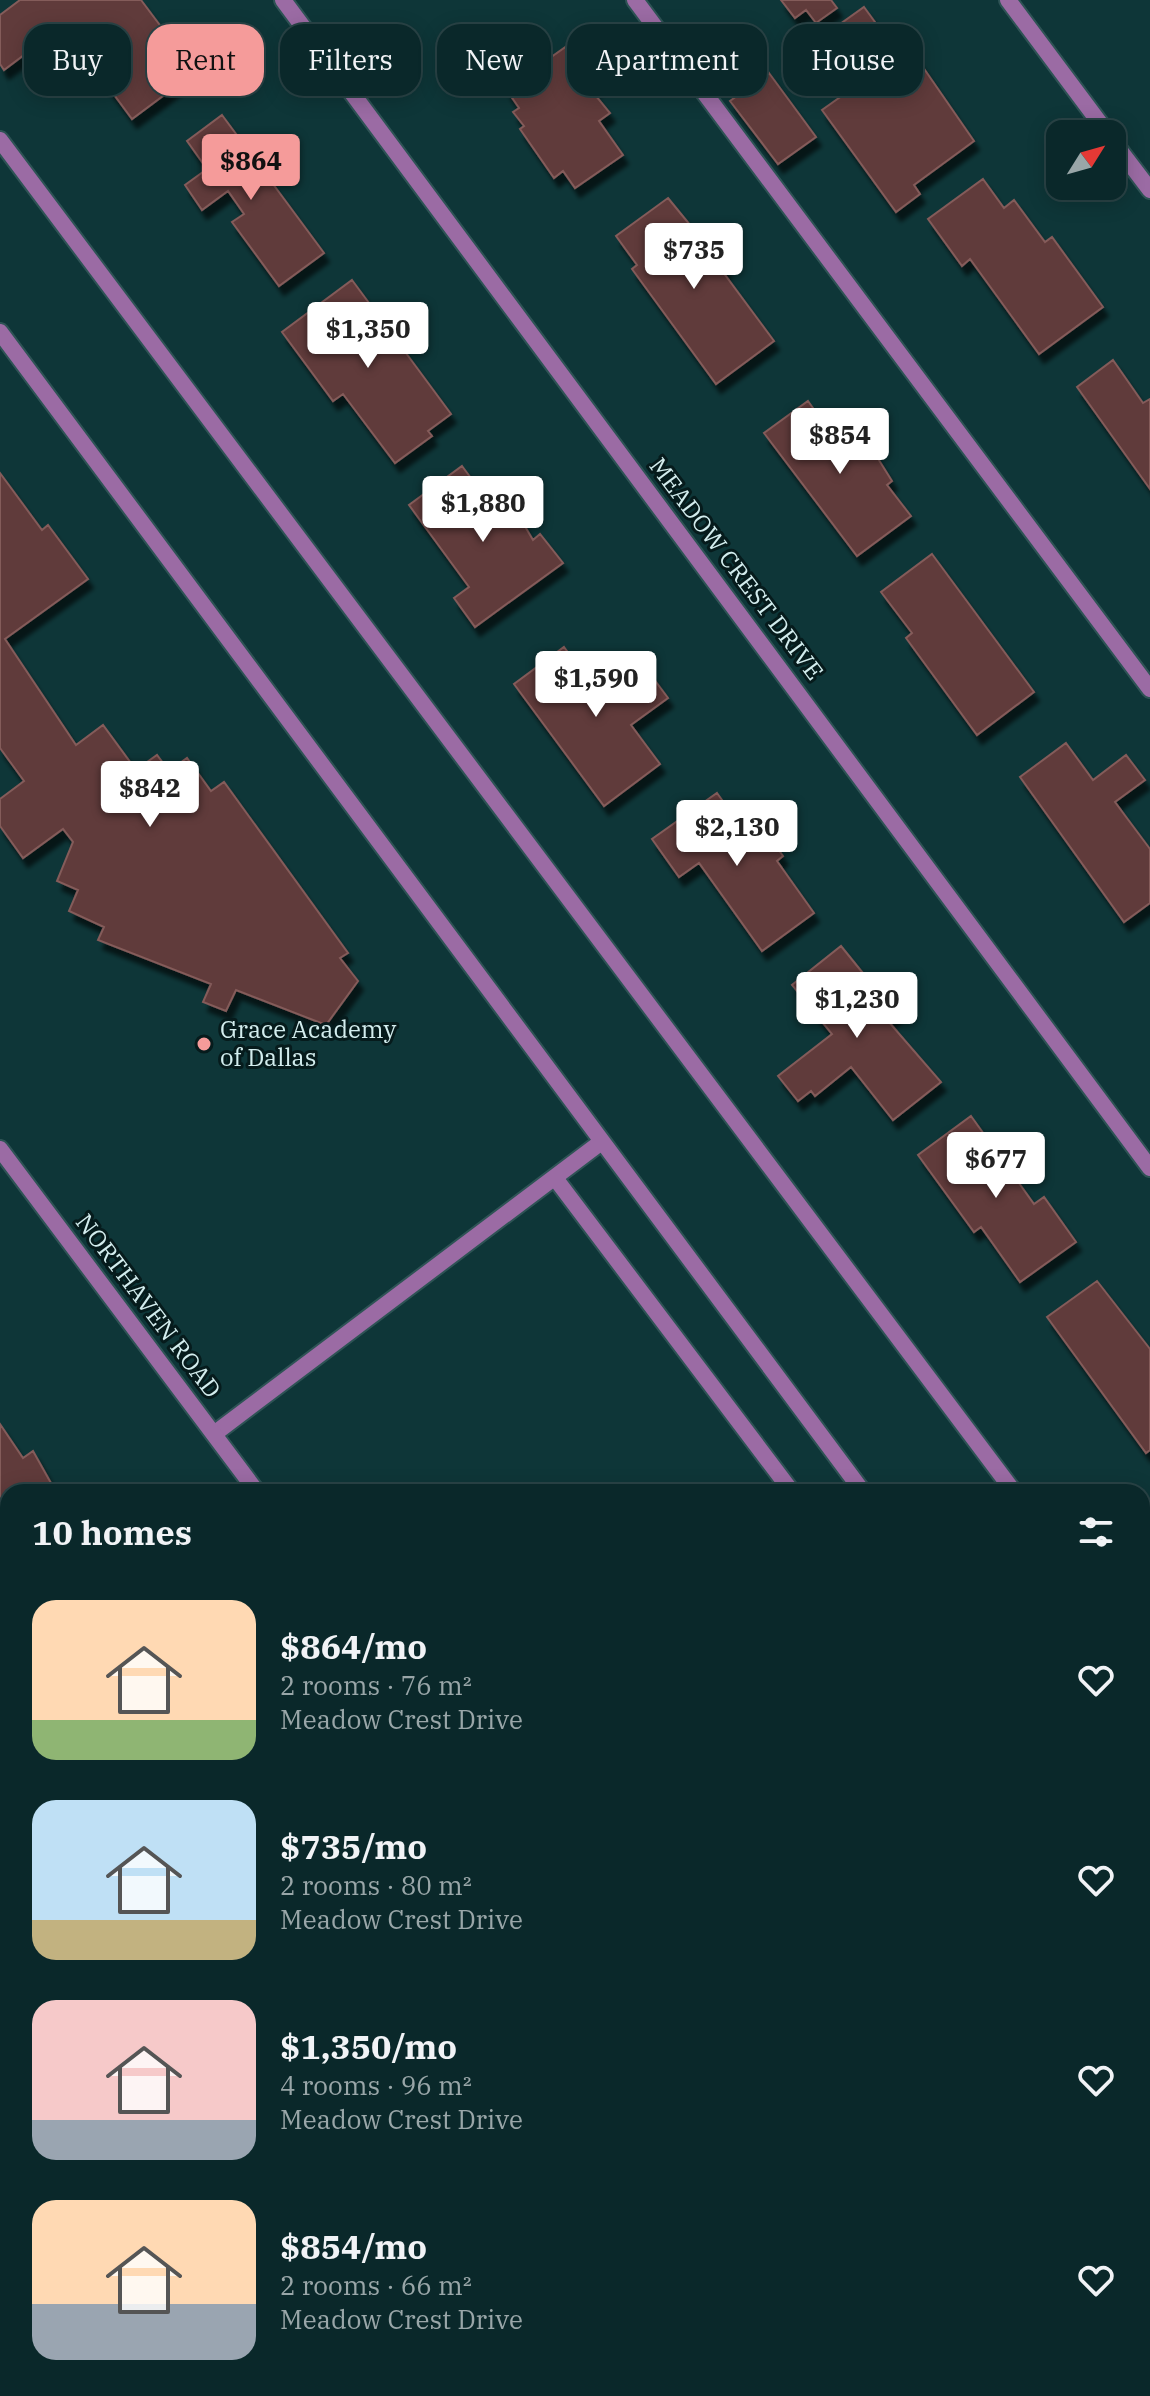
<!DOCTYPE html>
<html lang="en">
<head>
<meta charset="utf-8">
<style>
	:root { --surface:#0a282a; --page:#133032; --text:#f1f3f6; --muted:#99a6a8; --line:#2a4447; --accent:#f59b9a }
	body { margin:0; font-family:"IBM Plex Serif",serif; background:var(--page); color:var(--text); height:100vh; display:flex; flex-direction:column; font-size:30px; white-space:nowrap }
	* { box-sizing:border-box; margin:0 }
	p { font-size:26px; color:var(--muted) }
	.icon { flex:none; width:44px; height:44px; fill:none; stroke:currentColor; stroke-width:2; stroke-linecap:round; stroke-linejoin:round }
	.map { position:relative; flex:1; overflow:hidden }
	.sheet { position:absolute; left:0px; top:1484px; width:1150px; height:912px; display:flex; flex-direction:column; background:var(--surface); border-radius:24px 24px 0 0; box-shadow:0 4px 20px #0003,0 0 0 2px var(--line) }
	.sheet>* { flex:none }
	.banner { position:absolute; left:24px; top:24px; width:1102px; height:72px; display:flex; gap:16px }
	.needle { width:52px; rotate:53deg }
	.fabs { position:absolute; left:1046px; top:120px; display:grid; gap:16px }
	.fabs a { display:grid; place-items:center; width:80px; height:80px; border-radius:16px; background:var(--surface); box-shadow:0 4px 20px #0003,0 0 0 2px var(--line); font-size:40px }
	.price { position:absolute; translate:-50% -68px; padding:0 18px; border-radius:8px; background:#fff; color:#222; font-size:26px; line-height:52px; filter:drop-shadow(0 2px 4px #0008) }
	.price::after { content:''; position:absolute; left:50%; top:48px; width:24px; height:18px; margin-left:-12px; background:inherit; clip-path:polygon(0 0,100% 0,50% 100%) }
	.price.on { background:var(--accent); color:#111 }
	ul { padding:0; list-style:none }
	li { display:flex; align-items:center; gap:24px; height:200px; padding:0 32px }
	li span { display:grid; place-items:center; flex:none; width:224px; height:160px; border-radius:24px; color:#555 }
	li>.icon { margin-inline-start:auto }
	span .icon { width:96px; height:96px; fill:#fffc; stroke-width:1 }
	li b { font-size:34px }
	h2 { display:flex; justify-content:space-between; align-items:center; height:96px; padding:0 32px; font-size:34px }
	.pill { padding:0 28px; border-radius:24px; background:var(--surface); box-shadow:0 4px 20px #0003,0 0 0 2px var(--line); font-size:28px; line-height:72px }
	.pill.on { background:var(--accent); color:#111 }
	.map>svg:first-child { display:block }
</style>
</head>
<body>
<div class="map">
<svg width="1150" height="2396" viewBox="0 0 1150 2396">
	<defs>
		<filter id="shadow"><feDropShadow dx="5" dy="9" stdDeviation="2" flood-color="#0009"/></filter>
	</defs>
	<rect width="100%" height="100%" fill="#0e3638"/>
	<path fill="#553f16" d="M1142,1688L1150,1699V1962L1142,1951Z"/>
	<path fill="#613b3a" stroke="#845b5a" stroke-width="2" filter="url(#shadow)" d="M20,0H141L195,72L132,119L89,61L62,81L36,46L4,70L0,64V15Z
		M781,0H831L837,8L816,23L806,10L795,18Z
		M864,7L894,48L900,43L909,47L974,141L914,185L920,194L896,212L822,110L843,95L808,47Z
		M591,29L621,69L591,90L610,113L599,121L623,155L575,188L563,171L554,178L520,129L524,126L513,112L519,108L506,89Z
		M769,73L816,137L778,164L730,101Z
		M222,115L324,253L279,286L232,222L244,214L228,191L202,210L185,185L207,169L187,141Z
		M983,179L1004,208L1014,200L1045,242L1052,237L1103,307L1039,354L970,259L962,266L928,219Z
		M668,198L726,269L723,272L774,341L716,384L632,269L637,265L616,236Z
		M352,280L451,414L428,431L432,436L395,463L343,394L333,401L282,332Z
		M1113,360L1143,403L1150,399V489L1077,387Z
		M808,401L830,432L848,418L872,449L892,481L887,485L911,516L857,556L764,433Z
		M462,466L482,493L488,489L501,508L510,501L533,540L540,534L563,563L475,627L454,598L469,587L409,505Z
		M0,473L42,530L48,525L88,579L5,639L76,745L103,725L136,770L157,755L169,771L187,758L211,791L224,782L348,953L340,958L358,981L326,1025L236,990L226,1011L203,1002L211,984L98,940L104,927L69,911L78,890L57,881L73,842L63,829L23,858L0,826V799L24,781L0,748Z
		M932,554L1034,692L977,735L906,638L912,633L881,592Z
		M564,647L592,685L635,654L668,698L631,725L660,764L604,806L514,684Z
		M1066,743L1093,780L1126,755L1145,780L1115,802L1150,849V903L1124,922L1020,777Z
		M717,793L735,818L743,813L757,833L763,828L783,856L777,861L814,913L762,951L699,863L679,877L652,839Z
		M841,946L896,1014L888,1021L941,1082L893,1120L851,1067L815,1096L811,1091L798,1101L778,1076L832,1034L792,985Z
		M971,1116L1034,1204L1044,1197L1076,1242L1020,1282L981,1227L974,1232L918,1155Z
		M1097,1281L1150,1349V1450L1146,1453L1047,1317Z
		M0,1424L23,1458L33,1451L56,1492H8V1549L0,1555Z
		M8,1962V2130L0,2119V2111L7,2107L0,2097V1968Z
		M1150,2301V2396H1143L1137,2388H1142V2307Z
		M284,2388H355L353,2396H283Z
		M534,2388H688L677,2396H540Z
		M708,2388H787L793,2396H714Z
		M1088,2388H1129L1119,2396H1094Z"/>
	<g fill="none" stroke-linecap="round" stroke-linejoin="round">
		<g stroke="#2e5355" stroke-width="20">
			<path id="service" d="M635,0L1150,689
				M0,140L1014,1492
				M0,332L863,1492
				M555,1178L792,1492
				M214,1434L600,1143
				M1142,1662L1150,1673
				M0,1787L8,1797
				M459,2388L465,2396"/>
		</g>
		<g stroke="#2e5355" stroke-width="20">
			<path id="minor" d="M283,0L1150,1168
				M1008,0L1108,134
				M1112,140L1150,190
				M0,2339L8,2350
				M36,2388L42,2396"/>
		</g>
		<g stroke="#2e5355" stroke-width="20">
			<path id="tertiary" d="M0,1149L257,1492
				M932,2388L938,2396"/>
		</g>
		<use href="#service" stroke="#9b6ba4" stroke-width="16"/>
		<use href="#minor" stroke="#9b6ba4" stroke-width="16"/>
		<use href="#tertiary" stroke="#9b6ba4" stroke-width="16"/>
	</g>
	<circle fill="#f59b9a" stroke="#061b1c" stroke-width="3" cx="204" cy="1044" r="8"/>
	<g text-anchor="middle" stroke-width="6" stroke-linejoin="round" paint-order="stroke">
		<g font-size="24" fill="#d3edee" stroke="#061b1c">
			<text transform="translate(736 569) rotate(53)" y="8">MEADOW CREST DRIVE</text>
			<text transform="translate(148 1306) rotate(53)" y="8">NORTHAVEN ROAD</text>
		</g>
		<g font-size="24" fill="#d3edee" stroke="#061b1c" text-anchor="start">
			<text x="220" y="1038">Grace Academy<tspan x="220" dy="28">of Dallas</tspan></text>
		</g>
	</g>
</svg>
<div class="fabs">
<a><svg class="needle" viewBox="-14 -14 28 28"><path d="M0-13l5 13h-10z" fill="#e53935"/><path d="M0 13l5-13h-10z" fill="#99a6a8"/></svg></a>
</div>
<b class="price on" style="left:251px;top:202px">$864</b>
<b class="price" style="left:694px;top:291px">$735</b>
<b class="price" style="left:368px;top:370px">$1,350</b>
<b class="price" style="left:840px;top:476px">$854</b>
<b class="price" style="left:483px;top:544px">$1,880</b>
<b class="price" style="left:596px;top:719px">$1,590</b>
<b class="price" style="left:150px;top:829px">$842</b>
<b class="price" style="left:737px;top:868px">$2,130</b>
<b class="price" style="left:857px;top:1040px">$1,230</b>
<b class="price" style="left:996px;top:1200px">$677</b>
<div class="banner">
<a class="pill">Buy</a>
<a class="pill on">Rent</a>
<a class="pill">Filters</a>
<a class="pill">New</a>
<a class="pill">Apartment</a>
<a class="pill">House</a>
</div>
<section class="sheet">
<h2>10 homes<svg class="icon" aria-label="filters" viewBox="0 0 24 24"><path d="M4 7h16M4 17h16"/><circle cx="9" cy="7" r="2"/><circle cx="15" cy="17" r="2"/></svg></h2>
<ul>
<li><span style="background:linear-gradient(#ffd9b3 75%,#8fb573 0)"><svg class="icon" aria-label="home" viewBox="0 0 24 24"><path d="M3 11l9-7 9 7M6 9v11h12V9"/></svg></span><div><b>$864/mo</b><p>2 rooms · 76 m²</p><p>Meadow Crest Drive</p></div><svg class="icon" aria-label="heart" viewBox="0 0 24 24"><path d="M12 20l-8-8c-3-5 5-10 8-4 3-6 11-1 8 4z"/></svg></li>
<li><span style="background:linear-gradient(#bfe0f5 75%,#c2b280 0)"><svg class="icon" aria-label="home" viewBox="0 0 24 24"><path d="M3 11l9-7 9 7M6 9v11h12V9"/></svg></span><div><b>$735/mo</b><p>2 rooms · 80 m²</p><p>Meadow Crest Drive</p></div><svg class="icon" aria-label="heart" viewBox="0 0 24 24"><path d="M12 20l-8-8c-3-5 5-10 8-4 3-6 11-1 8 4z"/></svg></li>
<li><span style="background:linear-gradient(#f6c9c9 75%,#9aa5b1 0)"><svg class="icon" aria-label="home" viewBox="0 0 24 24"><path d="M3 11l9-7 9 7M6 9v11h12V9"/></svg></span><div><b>$1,350/mo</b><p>4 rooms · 96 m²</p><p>Meadow Crest Drive</p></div><svg class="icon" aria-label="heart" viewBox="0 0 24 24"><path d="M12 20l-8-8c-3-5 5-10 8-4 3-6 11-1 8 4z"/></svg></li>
<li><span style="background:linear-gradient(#ffd9b3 65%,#9aa5b1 0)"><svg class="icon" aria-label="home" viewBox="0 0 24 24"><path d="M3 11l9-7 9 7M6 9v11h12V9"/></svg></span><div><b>$854/mo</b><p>2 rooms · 66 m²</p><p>Meadow Crest Drive</p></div><svg class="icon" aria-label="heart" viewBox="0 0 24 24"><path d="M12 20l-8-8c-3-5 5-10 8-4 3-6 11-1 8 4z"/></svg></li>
</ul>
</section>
</div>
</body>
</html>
